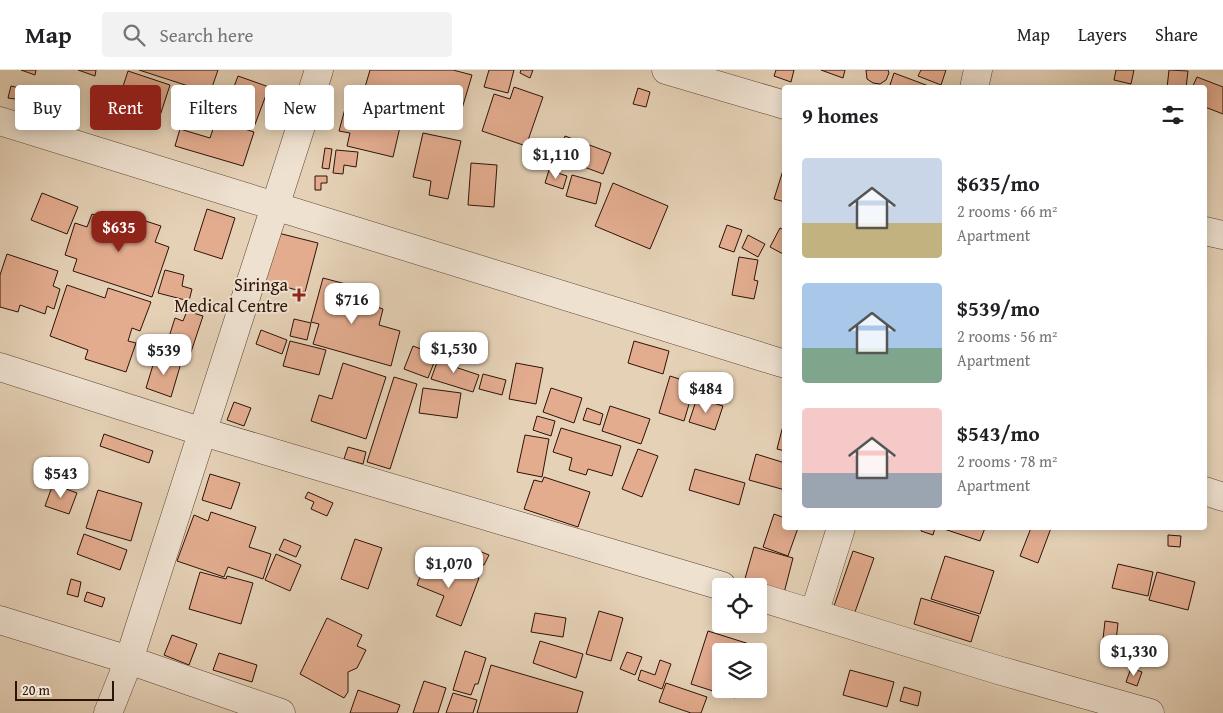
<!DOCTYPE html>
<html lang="en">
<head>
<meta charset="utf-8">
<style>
	:root { --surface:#fff; --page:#f2f2f2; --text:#202124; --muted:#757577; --line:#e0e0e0; --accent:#8f2418 }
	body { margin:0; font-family:"Gentium Book Plus",serif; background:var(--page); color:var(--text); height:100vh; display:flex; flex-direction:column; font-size:19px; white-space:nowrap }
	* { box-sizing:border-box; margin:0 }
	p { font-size:16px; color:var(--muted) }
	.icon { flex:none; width:28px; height:28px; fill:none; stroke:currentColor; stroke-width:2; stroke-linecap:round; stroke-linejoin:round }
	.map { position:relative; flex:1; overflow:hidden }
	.sheet { position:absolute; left:782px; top:15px; width:425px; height:445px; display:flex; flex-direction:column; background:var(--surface); border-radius:5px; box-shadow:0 2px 12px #0003 }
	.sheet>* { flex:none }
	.guide { position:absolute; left:15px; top:15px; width:475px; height:45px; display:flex; gap:10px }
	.controls { position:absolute; left:712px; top:508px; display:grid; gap:10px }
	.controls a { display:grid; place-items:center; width:55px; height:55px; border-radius:5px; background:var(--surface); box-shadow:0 2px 12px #0003; font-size:25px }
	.scale { position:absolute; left:15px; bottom:12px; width:99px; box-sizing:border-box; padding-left:5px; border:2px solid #2e1206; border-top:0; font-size:14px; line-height:18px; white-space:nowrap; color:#2e1206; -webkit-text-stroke:4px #eee1d0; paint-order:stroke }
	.price { position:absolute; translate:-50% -42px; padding:0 11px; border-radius:10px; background:#fff; color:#222; font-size:16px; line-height:32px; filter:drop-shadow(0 1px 2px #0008) }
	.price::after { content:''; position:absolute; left:50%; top:30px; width:15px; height:11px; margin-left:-8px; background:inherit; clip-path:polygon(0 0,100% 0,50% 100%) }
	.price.on { background:var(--accent); color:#fff }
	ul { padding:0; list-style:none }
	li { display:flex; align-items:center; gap:15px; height:125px; padding:0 20px }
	li span { display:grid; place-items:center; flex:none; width:140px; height:100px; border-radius:5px; color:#555 }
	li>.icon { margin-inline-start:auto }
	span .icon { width:60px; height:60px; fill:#fffc; stroke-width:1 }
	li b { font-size:21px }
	h2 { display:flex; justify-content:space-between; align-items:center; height:60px; padding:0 20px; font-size:21px }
	.tag { padding:0 18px; border-radius:5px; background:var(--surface); box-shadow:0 2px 12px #0003; font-size:18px; line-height:45px }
	.tag.on { background:var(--accent); color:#fff }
	header { display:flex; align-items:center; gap:30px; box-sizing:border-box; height:70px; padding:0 25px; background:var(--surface); border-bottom:1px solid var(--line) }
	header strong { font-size:24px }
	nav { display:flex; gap:28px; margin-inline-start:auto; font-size:18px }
	.search { width:350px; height:45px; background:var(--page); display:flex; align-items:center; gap:12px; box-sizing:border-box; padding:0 18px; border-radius:5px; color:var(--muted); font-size:19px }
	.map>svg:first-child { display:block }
</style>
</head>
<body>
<header>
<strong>Map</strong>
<div class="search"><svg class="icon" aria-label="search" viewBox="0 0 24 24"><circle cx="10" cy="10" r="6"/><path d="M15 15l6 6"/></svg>Search here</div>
<nav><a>Map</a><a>Layers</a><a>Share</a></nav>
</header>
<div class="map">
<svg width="1223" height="643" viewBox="0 0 1223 643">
	<rect width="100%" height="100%" fill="#e5d1b6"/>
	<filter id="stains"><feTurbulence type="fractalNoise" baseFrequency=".004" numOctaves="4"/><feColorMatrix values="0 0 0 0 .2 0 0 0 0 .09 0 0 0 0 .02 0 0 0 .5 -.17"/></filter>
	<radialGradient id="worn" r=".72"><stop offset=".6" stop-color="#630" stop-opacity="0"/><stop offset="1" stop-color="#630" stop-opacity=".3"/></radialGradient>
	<path fill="#e3ac8f" stroke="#2e1206" d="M21,0H36L35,5Z
		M78,0H96L95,6Z
		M139,0H218L210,23Z
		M370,0H453L472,5L456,59L361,31Z
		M489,0H514L508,23L484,17Z
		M521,0H533L530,8L520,3Z
		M776,0H794L791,12L774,6Z
		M821,0H845L843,8Z
		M866,0H888L889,3L886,10L880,14L873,13L867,9Z
		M921,0H946L941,15L918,6Z
		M1116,0H1134L1131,14L1114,10Z
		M1169,0L1188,1L1186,18H1167Z
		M128,1L170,15L156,58L114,44Z
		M894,3L934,18H889Z
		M238,6L269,17L254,57L223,46Z
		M1197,7L1223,17V44L1205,37V18H1192Z
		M11,16L24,19L22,30L8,28Z
		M514,17L543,27L526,76L482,61L494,24L510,29Z
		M638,18L650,22L646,37L633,34Z
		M346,35L397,47L394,56L400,57L393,87L347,76L350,63L339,61Z
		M216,50L254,62L243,96L175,76L180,59L210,68Z
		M423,63L461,71L448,129L429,125L431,111L413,107Z
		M565,66L611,83L603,104L557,87Z
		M325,78L332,79L329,99L322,98Z
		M336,80L358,82L356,97L344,95L343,104L333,103Z
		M471,93L497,95L494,137L468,135Z
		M785,94V132L774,129Z
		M549,100L567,106L563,119L545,113Z
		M572,105L601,113L596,134L566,126Z
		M315,106H327V113H321V120H315Z
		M613,113L668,136L650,179L595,156Z
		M42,123L78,137L67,164L31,150Z
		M207,139L235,148L222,189L194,180Z
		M92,144L121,154L124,144L161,156L155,172L169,177L152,227L73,201L77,189L65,185L75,153L87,157Z
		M727,155L742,160L734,182L719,177Z
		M780,158L785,161V185L770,177Z
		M278,163L318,173L305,222L265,212Z
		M748,165L765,174L758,187L742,178Z
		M7,184L58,201L53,216L60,219L54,239L47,236L45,244L20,235L18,242L0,237V205Z
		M739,187L758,190L754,210L758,211L754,229L732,225Z
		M165,200L184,205L182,216L192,219L189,231L158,223Z
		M323,208L357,217L354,230L383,239L379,255L400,261L391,296L313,274L319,254L311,252Z
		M67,215L105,228L108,218L151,232L140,261L132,258L128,271L136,273L126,302L85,289L88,280L50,266Z
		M187,241L203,246L188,291L173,286L178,273L168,270L175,248L183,251Z
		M294,249L311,253L307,270L290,266Z
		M261,260L287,270L282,284L256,274Z
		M290,271L326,280L319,305L283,296Z
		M634,271L669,281L663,304L628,293Z
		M413,276L437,285L428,308L404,299Z
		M440,284L457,290L455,297L479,305L473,322L431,309Z
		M156,285L181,293L171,327L146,318Z
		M343,293L386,307L366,369L311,351L319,325L332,329Z
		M516,293L543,298L536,334L509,329Z
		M483,304L506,310L502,325L479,319Z
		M670,306L695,314L684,351L659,343Z
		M394,307L417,314L390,399L367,392Z
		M423,318L461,323L457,348L419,343Z
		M551,318L582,328L574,353L543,342Z
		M697,328L723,336L715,360L689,352Z
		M234,332L251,338L244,356L227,350Z
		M610,336L650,349L641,374L602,361Z
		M587,338L603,344L600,355L583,350Z
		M537,346L555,351L551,366L533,360Z
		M785,348V381L777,379Z
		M561,358L621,376L612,406L588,399L586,405L569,400L572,388L553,382Z
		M104,364L153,381L149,393L100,376Z
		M525,365L549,369L542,407L517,402Z
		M348,377L366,382L363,394L344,389Z
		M638,379L658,386L642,427L622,419Z
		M756,384L785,393V420L749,410Z
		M49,387L60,391L56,407L45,404Z
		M695,399L745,413L739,435L689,420Z
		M210,404L240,413L231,439L202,430Z
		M544,407L590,422L578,457L524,439L534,410L542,412Z
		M53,414L77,423L69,444L45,436Z
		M98,420L142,433L131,471L86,458Z
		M308,422L333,433L327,446L311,439L314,432L305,428Z
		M211,442L256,457L249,477L271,484L263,509L228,497L224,507L177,491L194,445L208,451Z
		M774,444L785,448V458H798L788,486L763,477Z
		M922,458H935L933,465L921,461Z
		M941,458H985L980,471Z
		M1031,458H1051L1038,493L1020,486Z
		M84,464L127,480L120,500L77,484Z
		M1168,465L1181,466L1180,477L1168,476Z
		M284,469L301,476L296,487L279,480Z
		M355,469L382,478L368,519L341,509Z
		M754,477L793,488L784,523L744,512Z
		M474,479L489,485L484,495L470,490Z
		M853,481L874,488L855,542L834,536Z
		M276,484L301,495L290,521L265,510Z
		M945,486L994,501L980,544L931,529Z
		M427,488L479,508L461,556L436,546L444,526L417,515Z
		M1118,494L1153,502L1148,526L1112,518Z
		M200,502L226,509L227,506L253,513L241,554L189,539Z
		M1157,502L1195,512L1188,540L1149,530Z
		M71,509L81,512L78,527L67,524Z
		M87,522L105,528L102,537L84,531Z
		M921,528L979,546L971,572L914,554Z
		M599,541L623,548L611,591L586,584Z
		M535,543L566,548L563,567L531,562Z
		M327,548L362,565L357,576L366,580L357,598L348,602V622L344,628L300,604Z
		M1105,551L1118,553L1116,571L1103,569Z
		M708,561L762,578L759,589V581H721V619H738L735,628L691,614Z
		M172,565L197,574L189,595L164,585Z
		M540,571L583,584L576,608L533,593Z
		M465,581L486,588L478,614H475L471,625L453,620Z
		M627,582L642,587L635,605L620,599Z
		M219,583L257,595L252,612L213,600Z
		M660,590L671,594L662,619L638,610L641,600L655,605Z
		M491,595L583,622L577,643H477Z
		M1131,598L1142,602L1137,616L1126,612Z
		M850,600L894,612L887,637L843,625Z
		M424,611L446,618L438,643H413Z
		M666,613L707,627L701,643H691L659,632Z
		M904,617L921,622L918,636L900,631Z
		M358,620L400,635L397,643H350Z
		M453,623L477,630L473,643H446Z"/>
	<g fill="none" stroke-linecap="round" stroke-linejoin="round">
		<g stroke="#5c4232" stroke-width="29">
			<path id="street" d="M666,0L785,35
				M974,18L978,0
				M0,51L785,294
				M1205,161L1223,165
				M0,297L203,362L722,516
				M1205,421L1223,427
				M759,527L998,600L1150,643
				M814,544L841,458
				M0,550L129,590L281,643
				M108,643L129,590L319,0"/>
		</g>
		<use href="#street" stroke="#eee1d0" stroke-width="28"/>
	</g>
	<path fill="#8f2418" stroke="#eee1d0" stroke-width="2" d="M296.5 217.5h5v5h5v5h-5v5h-5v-5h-5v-5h5z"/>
	<g text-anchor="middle" stroke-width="4" stroke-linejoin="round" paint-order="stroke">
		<g font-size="18" fill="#2e1206" stroke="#eee1d0" text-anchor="end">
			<text x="288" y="221">Siringa<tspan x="288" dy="21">Medical Centre</tspan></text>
		</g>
	</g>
	<rect width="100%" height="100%" filter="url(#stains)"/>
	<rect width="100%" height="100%" fill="url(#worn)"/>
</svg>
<div class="controls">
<a><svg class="icon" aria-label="locate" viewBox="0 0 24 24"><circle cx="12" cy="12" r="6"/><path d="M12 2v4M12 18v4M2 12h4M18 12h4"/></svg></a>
<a><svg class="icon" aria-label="layers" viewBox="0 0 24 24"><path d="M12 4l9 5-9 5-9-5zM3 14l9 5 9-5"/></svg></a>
</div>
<div class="scale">20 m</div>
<b class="price" style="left:556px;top:110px">$1,110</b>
<b class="price on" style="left:119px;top:183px">$635</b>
<b class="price" style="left:352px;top:255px">$716</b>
<b class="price" style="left:454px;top:304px">$1,530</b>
<b class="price" style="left:164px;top:306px">$539</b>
<b class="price" style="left:706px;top:344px">$484</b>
<b class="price" style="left:61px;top:429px">$543</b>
<b class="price" style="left:449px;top:519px">$1,070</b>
<b class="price" style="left:1134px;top:607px">$1,330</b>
<div class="guide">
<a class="tag">Buy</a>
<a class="tag on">Rent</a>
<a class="tag">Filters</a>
<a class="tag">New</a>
<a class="tag">Apartment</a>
</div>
<section class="sheet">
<h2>9 homes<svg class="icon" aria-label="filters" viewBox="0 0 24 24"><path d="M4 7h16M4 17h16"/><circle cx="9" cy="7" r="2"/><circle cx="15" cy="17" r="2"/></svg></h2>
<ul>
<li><span style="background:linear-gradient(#c9d6e8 65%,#c2b280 0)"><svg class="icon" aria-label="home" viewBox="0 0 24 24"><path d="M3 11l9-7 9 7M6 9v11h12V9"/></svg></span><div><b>$635/mo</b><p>2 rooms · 66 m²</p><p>Apartment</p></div></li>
<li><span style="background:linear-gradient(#a9c7e8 65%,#7fa58c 0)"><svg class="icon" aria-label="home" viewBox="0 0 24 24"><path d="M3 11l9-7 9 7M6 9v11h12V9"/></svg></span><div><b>$539/mo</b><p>2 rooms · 56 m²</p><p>Apartment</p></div></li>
<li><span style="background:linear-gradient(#f6c9c9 65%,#9aa5b1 0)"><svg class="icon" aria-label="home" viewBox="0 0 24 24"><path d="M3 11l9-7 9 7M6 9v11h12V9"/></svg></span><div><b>$543/mo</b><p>2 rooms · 78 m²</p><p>Apartment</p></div></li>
</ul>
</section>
</div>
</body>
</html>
